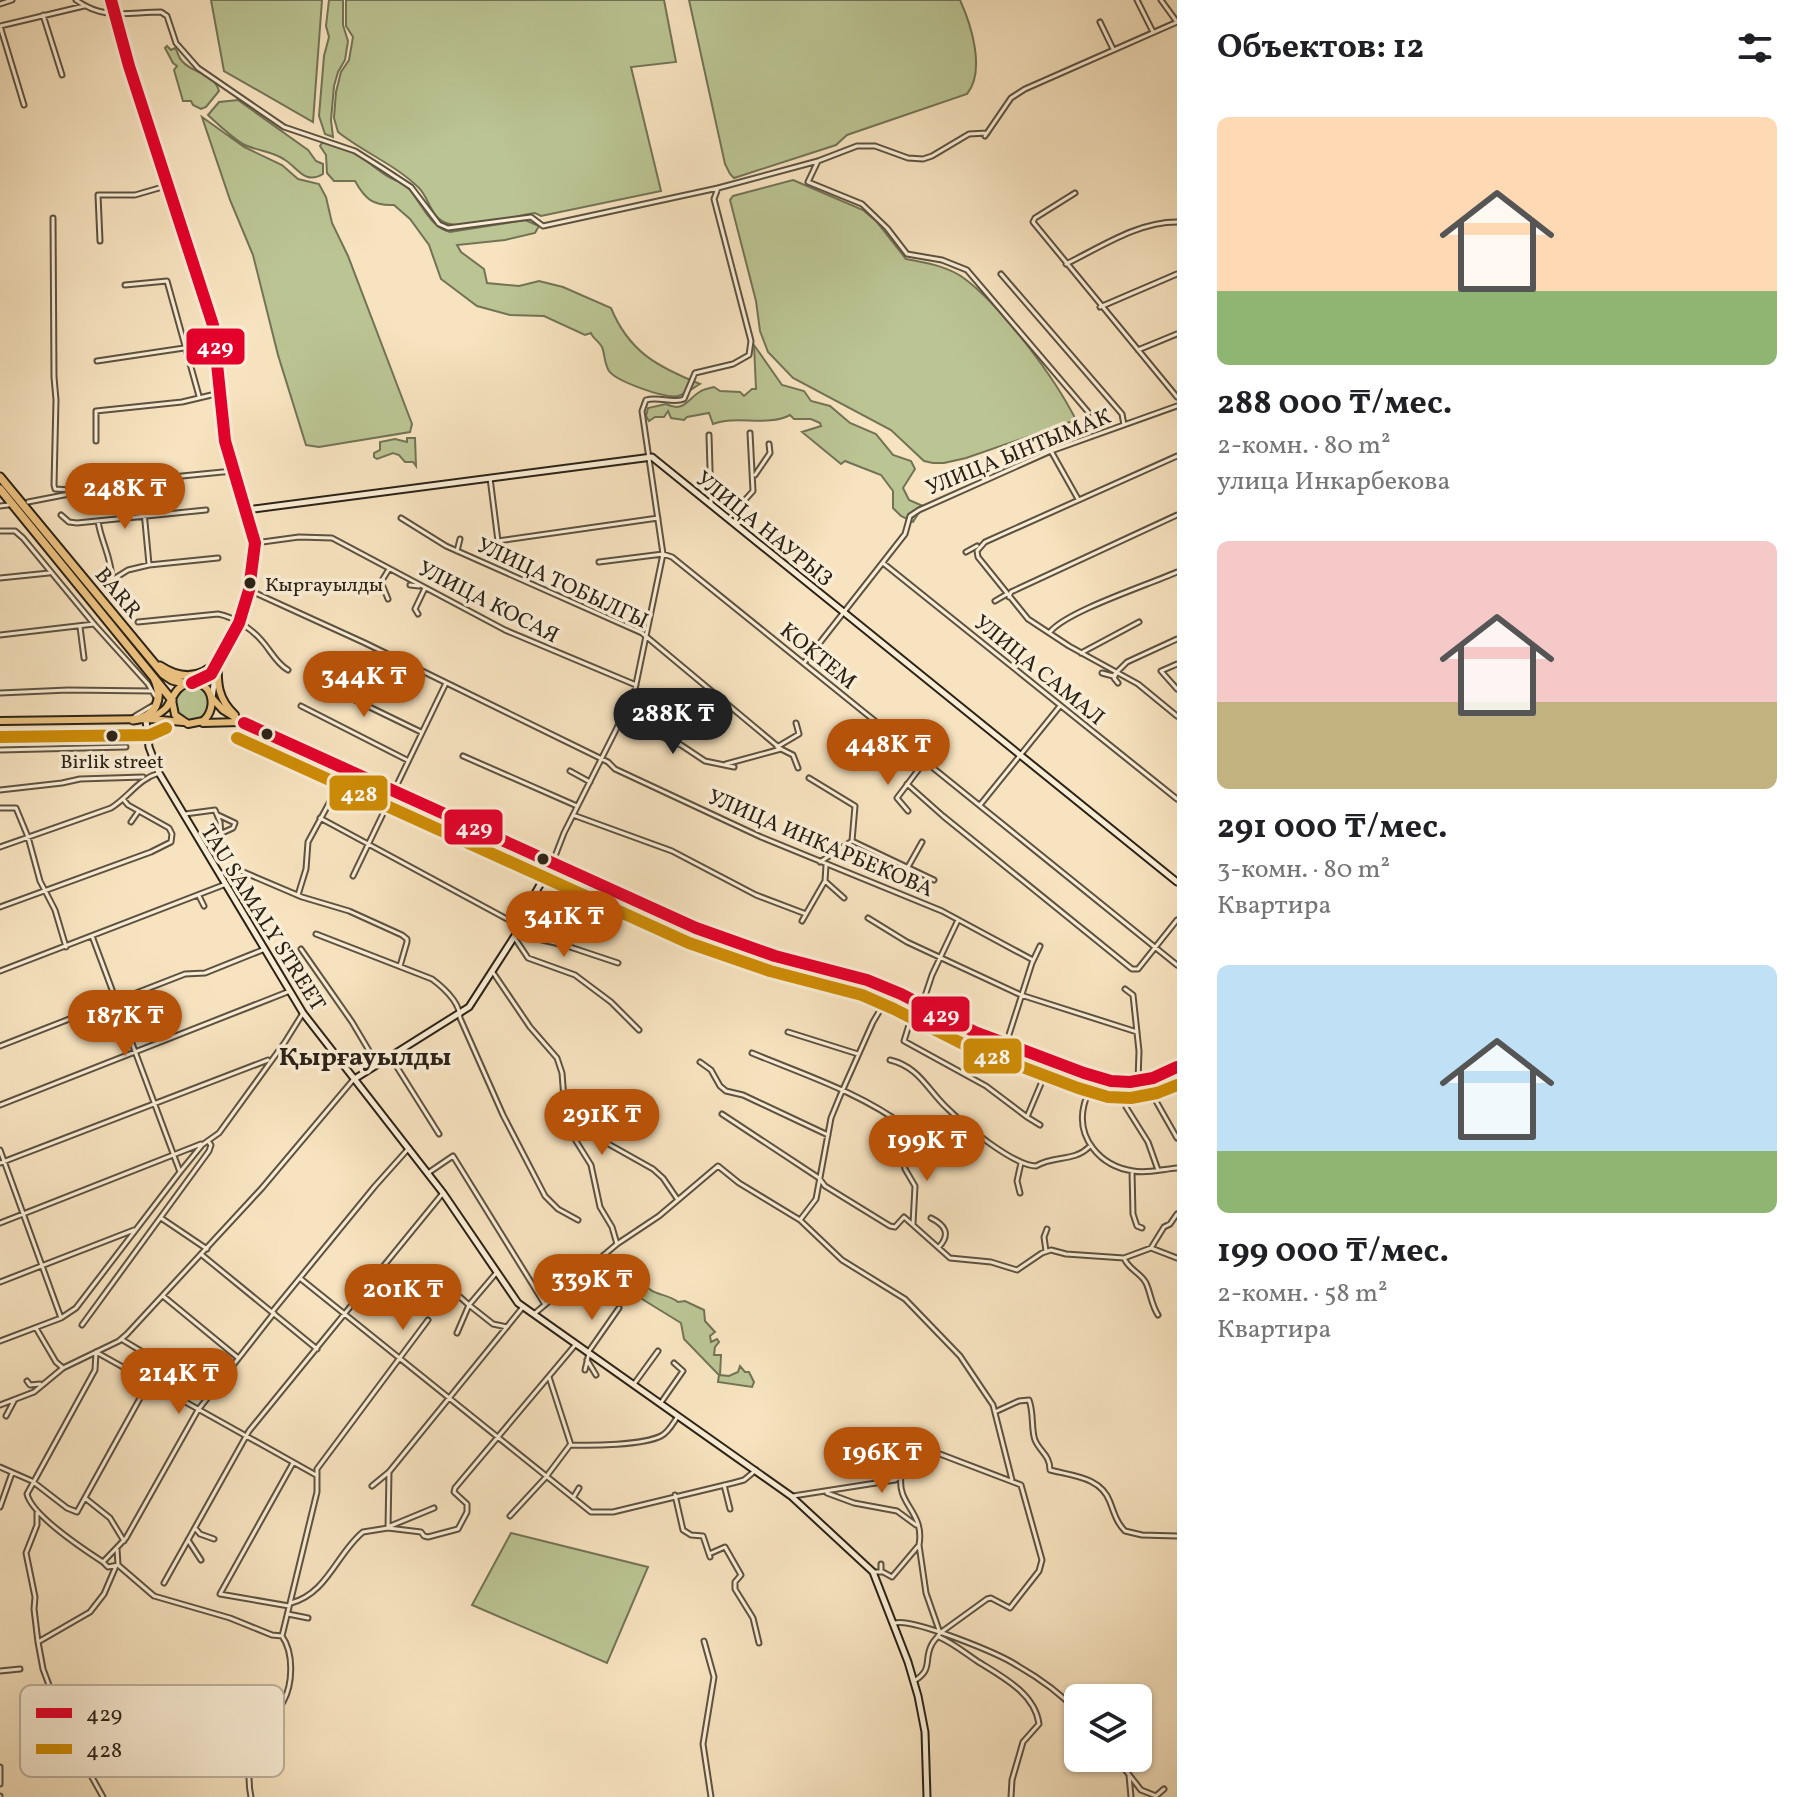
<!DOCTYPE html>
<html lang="ru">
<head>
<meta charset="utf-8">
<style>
	:root { --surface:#fff; --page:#f2f2f2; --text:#202124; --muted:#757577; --accent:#b45309 }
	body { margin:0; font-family:Vollkorn,serif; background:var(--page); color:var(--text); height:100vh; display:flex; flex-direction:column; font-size:30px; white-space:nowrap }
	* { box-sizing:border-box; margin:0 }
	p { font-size:26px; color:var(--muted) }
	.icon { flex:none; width:44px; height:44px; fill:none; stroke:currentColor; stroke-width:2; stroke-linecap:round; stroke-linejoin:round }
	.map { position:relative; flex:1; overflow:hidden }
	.drawer { display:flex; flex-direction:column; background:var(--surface); width:640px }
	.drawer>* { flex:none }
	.fabs { position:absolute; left:1064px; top:1684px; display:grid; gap:16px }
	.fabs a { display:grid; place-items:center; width:88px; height:88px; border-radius:12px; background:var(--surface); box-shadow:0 2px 6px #0004; font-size:40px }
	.price { position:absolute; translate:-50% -68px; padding:0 18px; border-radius:28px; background:var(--accent); color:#fff; font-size:26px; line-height:52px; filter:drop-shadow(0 2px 4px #0008) }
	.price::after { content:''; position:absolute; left:50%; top:48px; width:24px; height:18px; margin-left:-12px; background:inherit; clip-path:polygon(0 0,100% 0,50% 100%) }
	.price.on { background:#222; color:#fff }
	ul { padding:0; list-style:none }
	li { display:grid; align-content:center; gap:16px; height:424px; padding:0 40px }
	li span { display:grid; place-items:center; height:248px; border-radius:12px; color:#555 }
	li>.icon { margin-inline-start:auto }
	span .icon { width:144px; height:144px; fill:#fffc; stroke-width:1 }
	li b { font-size:34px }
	h2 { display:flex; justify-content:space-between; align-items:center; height:96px; padding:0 40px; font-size:34px }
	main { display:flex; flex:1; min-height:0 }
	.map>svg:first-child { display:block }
</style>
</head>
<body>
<main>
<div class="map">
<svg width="1177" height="1797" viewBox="0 0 1177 1797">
	<rect width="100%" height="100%" fill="#f7e3bf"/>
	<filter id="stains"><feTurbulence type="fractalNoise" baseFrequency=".0025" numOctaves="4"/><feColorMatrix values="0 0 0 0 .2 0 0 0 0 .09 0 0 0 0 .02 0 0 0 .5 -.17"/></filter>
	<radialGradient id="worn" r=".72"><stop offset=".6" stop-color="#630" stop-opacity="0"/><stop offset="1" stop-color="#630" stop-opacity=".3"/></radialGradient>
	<path fill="#bbc493" stroke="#727355" stroke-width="2" d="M211,0H322L313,122L224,71Z
		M329,0H343V25L348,41L345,60L338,72L334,86L331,120L333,137L325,134L319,116L324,56L329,37L326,26Z
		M346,0H664L676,62L631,67L661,191L541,216L535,213C509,217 476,229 450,224C431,221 430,199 419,188C396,165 363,152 338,132L334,118L336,92L341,72L349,60L353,37L346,26Z
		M689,0H960C971,24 986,71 967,94L847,135L836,145L734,178L730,174L725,164Z
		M167,46L171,50L175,48C178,52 178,57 182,61C194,75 213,71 219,91L206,107L201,109L193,105L191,101H183L174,70L177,66L173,63L165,48Z
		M238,100L308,150L316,161L323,164V174C305,185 298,168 285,160C273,151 256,151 243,144C230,136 219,125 208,115L219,102Z
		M202,117L244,147L282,165L298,179L319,184L326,197L332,223L348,256L412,424L410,432L319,447L306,445L278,355L253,255L230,200Z
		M324,140C353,140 381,181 403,182C420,198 428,227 450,232L525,220L539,226L535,233L505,240L457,245L461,252L484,269L487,283L519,286L539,281L563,287L611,308C629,352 658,367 700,384C693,388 685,394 678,396C665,399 616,381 609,371C604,363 605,354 602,347C599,341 593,339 591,333L585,335L544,316L510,315L477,306L441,279L429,245L410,219L394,205C373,206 365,199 355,181H334L327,173L326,155L320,146Z
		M793,180L863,210L876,221L906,259C926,263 948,266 965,279C1002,307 1055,378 1076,420L966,458L944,463H933L924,461L891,430L793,378L768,352L760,331L756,301L730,200L733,196Z
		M754,345L782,385L804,391L811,401L830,406L850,423L876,434L893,455L911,461L915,469L903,488L909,500L923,506L913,522L901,516L893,508V491L881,475L845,461L841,464L802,432L821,426L820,423L811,419H794L790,415C768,427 736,415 713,424L709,413L687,417L684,420L671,418L668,411L664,417H655L649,421L646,416L648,408L666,404C684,413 687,399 701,391C705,389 710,388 714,387L720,391L740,392L744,396L752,389H756Z
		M407,438H415L416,466L413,462H405L399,455L393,453L377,459L374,457V453L380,450V442L395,439L407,442Z
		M175 703a17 17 0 1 1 34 0a17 17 0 1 1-34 0Z
		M612,1264L632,1283L644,1281C650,1297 666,1292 678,1302L685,1301L704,1310L705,1321L715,1332L710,1336L711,1342L717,1339L719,1342L715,1347L714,1355H721L720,1375L729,1376L738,1372L740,1366L745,1372H749L754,1382L752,1387L718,1382L719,1375L684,1339L681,1323L629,1291L614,1277L609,1265Z
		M511,1533L648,1567L607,1663L472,1605Z"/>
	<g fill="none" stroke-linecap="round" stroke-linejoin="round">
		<g stroke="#5d5241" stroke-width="7">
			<path id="street" d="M76,0C105,21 129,12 161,12L167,16L176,43L198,68L284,127L355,151L382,168L411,187L439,224L448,228L531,217L543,226L718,188
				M1137,0L1153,32
				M1161,0L1177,22
				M0,4L12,0
				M43,15L62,75
				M1100,22L1113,49
				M0,26L84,6
				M0,26L24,105
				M985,136L1011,98L1025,89L1177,22
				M818,161L808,182L862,204L887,228L907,254L942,260L967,270L1089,413
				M1075,193L1035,218L1033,222L1177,397
				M53,218L54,377L56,400L54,485L55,489L88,491
				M100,241L98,195H135L166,186
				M1066,264C1101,247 1137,222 1177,222
				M1001,274L1122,414L1124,425
				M125,285L167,281L199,396
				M1100,307L1177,274
				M1138,350L1177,334
				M97,361L184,348
				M709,435L711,503
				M96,441V411L182,402L220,393
				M1051,451L1078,499
				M1177,456L985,542L977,551L978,557L1028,619L1069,646L1138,684L1177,716
				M755,475L770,453L769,444
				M490,478L498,541L658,518
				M141,480L149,564
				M28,502L141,480L233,471
				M0,506L8,505
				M61,515L69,522L77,523L206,510
				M401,518L446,546L642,633L781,749
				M728,519L753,491L750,433
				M98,521C101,542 112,558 112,580L128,570L149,565L218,558
				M0,531H15L23,538L94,624L148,684L155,696
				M255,543L299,537L332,538L505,630L636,685
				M457,551L460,539
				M966,552L977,546
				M599,562L663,554L672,557L1177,965
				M883,563L1177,799
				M0,578L49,573
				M410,585L419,586
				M249,590L365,643L608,762L615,769L761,837L942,911L1033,960
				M1009,597L1011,592L1177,515
				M388,599L381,582L389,569
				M995,601L1007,594
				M418,614L415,609L425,588
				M138,622L218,614C234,617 252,629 262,641C271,651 276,663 288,670
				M80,627L84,658
				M1050,632C1067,611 1148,585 1177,572
				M0,635L94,624
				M1081,653L1139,622
				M804,663L905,534L910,516L919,510L1051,451L1177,406
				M1177,664L1161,671L1177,689
				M1102,673L1113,676L1127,662L1177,639
				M1116,674L1114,678L1118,683
				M318,682L421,732
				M0,693L68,690L152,691
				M301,706L407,760
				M135,716L152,706
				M622,720L681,745L705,761L734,767
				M777,747L799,734L796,723
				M0,750L126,747
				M463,756L577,806
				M726,764L781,749L793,755L798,768
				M570,771L590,782
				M809,778L855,806L852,841L820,862
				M907,784L943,816L1132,969H1138L1177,920
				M0,790L62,783L80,779L143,777
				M980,805L1060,706
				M0,808H16L28,837L40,881L55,910L66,947
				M908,811L897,798L925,761
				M185,814L215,810L220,822L222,848L226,850
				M218,815L235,823L233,828L222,833
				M573,815L672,851L756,895L806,914L825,881L826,865
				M320,818L507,919L520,921
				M131,822L138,812
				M852,841L934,880
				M0,847L111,808C129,797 138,779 159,773
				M552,864L564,833L634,694L663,554L642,411L646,400C659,396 673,404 684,399L695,373L733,364L749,355L751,341L714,199L718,188L818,161L857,146H875L908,158L923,159L932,156L969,134L987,133
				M908,867L922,842
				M220,874L234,868L302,897L349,911L402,935L407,939V942L400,966
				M353,876L446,683
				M825,881L844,898
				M298,895L306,869L308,842L347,770
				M199,896L204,906
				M0,907L151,852L171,842L172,834L169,828L128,805L123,799
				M868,918L907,942L1021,995L1137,1032
				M802,921L806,914
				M316,934L432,979C444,988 460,1003 460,1018L503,1115L545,1196L558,1209L578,1220
				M516,934L564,945L618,963
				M92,936L180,1172
				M514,937L528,958L575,975L611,1002L639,1030
				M301,949L352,1022L377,1064
				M0,971L226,884
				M492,971L530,1027L557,1058L562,1073L566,1125L591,1165L600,1207L612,1227L617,1244
				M1125,989L1133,995L1139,1051L1138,1081
				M916,1002L904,1041L986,1086L1027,1117L1051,1060
				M922,1005L932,975L958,920
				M788,1032L858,1054
				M1006,1044L1032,963L1040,946
				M0,1046L185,974L205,973L265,949
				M752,1053C805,1075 861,1093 906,1127L898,1137V1142L913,1146L941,1142
				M390,1056L439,1134
				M890,1060C919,1067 927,1089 947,1108C963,1124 1014,1166 1036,1166C1054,1155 1074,1162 1089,1147
				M700,1062L711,1070L720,1086L726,1091L743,1095L828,1135
				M1098,1077C1094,1086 1086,1095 1084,1105C1076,1138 1100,1166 1133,1171C1147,1174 1163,1169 1177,1168
				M1144,1080L1177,1138
				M1125,1082L1126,1107L1148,1142L1158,1170
				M0,1105L290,991
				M722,1114L819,1178L825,1186L890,1226L895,1227L904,1217L950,1258L991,1262L1017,1270L1042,1253L1051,1250L1066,1254L1124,1258L1151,1248L1177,1258
				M1027,1117L1040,1125
				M564,1119L653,1169L663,1178L678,1200
				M900,1144L905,1169L915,1186L913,1224
				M0,1150L61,1318
				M0,1163L268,1060
				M1132,1171L1133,1214L1137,1226L1142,1228
				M428,1173L453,1156L544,1303
				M1020,1193L1017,1181L1021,1163
				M161,1218L207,1249
				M931,1218C945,1225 951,1234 939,1247
				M800,1220L816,1199L831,1118L840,1096L873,1022L892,990
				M0,1223L201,1144
				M1151,1248L1164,1227L1170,1224L1177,1214
				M1046,1251L1044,1237L1047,1229
				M202,1255L317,1349
				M1124,1258C1128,1269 1141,1273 1146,1283C1151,1294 1151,1304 1158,1315
				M382,1268L421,1299
				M497,1272L469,1305L493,1324L507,1327
				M301,1279L591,1512H613L733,1483L744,1480L756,1470
				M0,1282L134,1230
				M444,1283L469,1305L457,1333
				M163,1296L237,1357
				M272,1312L375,1186L409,1148
				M534,1314L617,1244L659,1216L718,1166L739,1183L800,1220L842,1260L905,1299L960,1356L993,1405L1012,1480
				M82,1325L209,1151L211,1145L208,1141
				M36,1328L56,1362L63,1368
				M121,1339L156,1360L172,1359L203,1377
				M0,1341L61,1318L76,1308L180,1172L202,1145L219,1133L285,1042L303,1013
				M589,1351L619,1308
				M96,1352L95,1370L27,1494C32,1515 83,1549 103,1562L126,1538L198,1410L274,1313
				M96,1352L316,1475
				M587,1360L596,1375
				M585,1370L589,1353
				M549,1377L571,1445
				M27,1381L30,1385L40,1384
				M634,1384L658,1351
				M660,1404L683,1371L674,1363
				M0,1405L34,1392L63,1368L119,1341L127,1334L262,1188L353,1080
				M997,1411L1019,1401L1029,1400C1034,1413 1031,1430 1035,1440C1040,1452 1050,1455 1050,1470C1073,1476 1101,1477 1110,1502C1114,1513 1117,1523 1125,1531L1142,1535L1177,1536
				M6,1416L14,1401
				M0,1467L32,1481L67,1508L77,1512L149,1382
				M724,1485L730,1509
				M372,1486L389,1472L523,1307
				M827,1493L854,1503L897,1511L916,1525
				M675,1495L683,1530L691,1535L703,1536L710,1557
				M793,1496L895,1480C910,1473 912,1455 932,1451L1021,1485L1042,1560L1039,1571L1010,1608L991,1598L987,1599L940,1633
				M85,1498L110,1518L124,1541
				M573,1498L579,1488
				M0,1507L12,1473
				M37,1513V1525L26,1553L35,1597L34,1609L38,1642
				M510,1516L546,1477L570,1445C592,1446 643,1445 661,1436C669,1432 673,1423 678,1416
				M388,1527L434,1508
				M195,1528L200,1534L214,1539
				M388,1528L389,1472
				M188,1540L201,1560
				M117,1549L118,1565
				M709,1554L725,1547L741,1575L735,1582V1589L753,1618L759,1643
				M103,1562L108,1567L118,1565L154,1596L230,1618L272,1635L282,1636
				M881,1564V1572
				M873,1572H883L892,1577L919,1545C925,1512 897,1505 901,1477
				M164,1583L249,1431L443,1193
				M291,1603C327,1594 337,1553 363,1532L388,1528L421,1532L424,1536L428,1537L458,1529L467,1512V1504L454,1492L455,1488L576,1344
				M289,1606L220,1594L293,1463
				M288,1614L308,1618
				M895,1623C913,1618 1000,1654 1018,1666C1039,1678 1062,1695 1078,1712
				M939,1637C953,1643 965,1653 977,1661C1001,1676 1035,1693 1039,1724L1023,1742L1012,1780L1011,1797
				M704,1641L714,1677L703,1744L711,1797
				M0,1671L20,1669
				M914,1681C934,1669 923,1660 932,1644C934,1640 938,1637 940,1633L926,1593L919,1545
				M1116,1758L1141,1790L1156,1796L1164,1789
				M0,1767V1784
				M1129,1775L1131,1797
				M0,1796V1797
				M103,1797L83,1761L71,1723L52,1693L43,1669L38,1642L90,1612L104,1594L116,1566
				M251,1797C246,1774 251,1747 263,1725C269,1717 278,1711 283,1702C293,1684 294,1653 282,1636L317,1492V1469L428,1320"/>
		</g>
		<g stroke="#2a2217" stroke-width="9">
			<path id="secondary" d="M111,0L129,66L213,325L225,441L255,543V558L244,613L211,674L194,682
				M246,510L652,457L1177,882
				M212,697L216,672
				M146,720L149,747L159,773L303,1013L443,1193L518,1303L791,1496L873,1572L908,1662L918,1696L925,1732L927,1797
				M356,1078L469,1007L516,934L526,909L552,864"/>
		</g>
		<g stroke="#2a2217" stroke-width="10">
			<path id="primary" d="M218,661C217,684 218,699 235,715
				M212,698L223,710L244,723L696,928L775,956L831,969L867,980L901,994L975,1032L1084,1073L1111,1081L1130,1082L1153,1078L1177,1067
				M150,719C155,716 161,713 166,708C173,699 175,687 187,684C212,677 219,708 203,721L188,724L175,715L172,700
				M0,721L150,719L183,722
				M203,723L240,722"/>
		</g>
		<g stroke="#2a2217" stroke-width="11">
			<path id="highway" d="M0,477L163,674L172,680L187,684
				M0,489L172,700
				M160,666C181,680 201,679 218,661
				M133,720C156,717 164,699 154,678"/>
		</g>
		<use href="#street" stroke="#faedd5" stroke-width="3"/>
		<use href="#secondary" stroke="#faedd5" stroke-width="5"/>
		<use href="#primary" stroke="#ecc280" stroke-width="6"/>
		<use href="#highway" stroke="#ecc280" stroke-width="7"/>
		<g stroke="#faedd5" stroke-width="18">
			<path id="bus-1" d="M111,0L129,66L213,325L225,441L255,543L249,590L239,623L211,674L192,683
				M244,723L696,928L775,956L867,980L901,994L975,1032L1084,1073L1111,1081L1130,1082L1153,1078L1177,1067"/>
		</g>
		<g stroke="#faedd5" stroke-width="18">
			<path id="bus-2" d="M0,737L150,735L166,728
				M237,738L689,943L770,971L862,995L894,1009L969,1047L1078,1088L1108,1097L1131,1098L1157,1093L1177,1085"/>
		</g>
		<use href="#bus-1" stroke="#e4002b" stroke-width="12"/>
		<use href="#bus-2" stroke="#ce8c05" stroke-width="12"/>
	</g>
	<g fill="#2a2217" stroke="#faedd5" stroke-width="3">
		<circle cx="250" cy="583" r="7"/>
		<circle cx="267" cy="734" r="7"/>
		<circle cx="112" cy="736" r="7"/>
		<circle cx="543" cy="859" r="7"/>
	</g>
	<g text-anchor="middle" stroke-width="7" stroke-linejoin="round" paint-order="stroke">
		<g font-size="20" fill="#2a2217" stroke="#faedd5" text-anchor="start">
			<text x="265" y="591">Кыргауылды</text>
			<text x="112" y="768" text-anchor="middle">Birlik street</text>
		</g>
		<g font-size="22" fill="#2a2217" stroke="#faedd5">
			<text transform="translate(1018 451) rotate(-22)" y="8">УЛИЦА ЫНТЫМАК</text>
			<text transform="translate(765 528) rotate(39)" y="8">УЛИЦА НАУРЫЗ</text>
			<text transform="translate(563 582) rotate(25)" y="8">УЛИЦА ТОБЫЛГЫ</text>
			<text transform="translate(119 592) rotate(50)" y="8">BARR</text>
			<text transform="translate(489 601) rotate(27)" y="8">УЛИЦА КОСАЯ</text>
			<text transform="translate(819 655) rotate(39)" y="8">KOKTEM</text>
			<text transform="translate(1040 669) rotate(39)" y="8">УЛИЦА САМАЛ</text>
			<text transform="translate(821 842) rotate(23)" y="8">УЛИЦА ИНКАРБЕКОВА</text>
			<text transform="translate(264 917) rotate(58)" y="8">TAU SAMALY STREET</text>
		</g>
		<g font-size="26" font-weight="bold" fill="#2a2217" stroke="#faedd5">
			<text x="365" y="1065">Қырғауылды</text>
		</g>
	</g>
	<rect x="20" y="1685" width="264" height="92" rx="12" fill="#faedd5" stroke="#bcb09c" stroke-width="2"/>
	<rect x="36" y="1708" width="36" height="10" fill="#e4002b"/>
	<rect x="36" y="1744" width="36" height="10" fill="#ce8c05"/>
	<g font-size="22" fill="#2a2217">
		<text x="86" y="1721">429</text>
		<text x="86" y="1757">428</text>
	</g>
	<g stroke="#faedd5" stroke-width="3">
		<rect x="185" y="327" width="61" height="39" rx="8" fill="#e4002b"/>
		<rect x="328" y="774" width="61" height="38" rx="8" fill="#ce8c05"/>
		<rect x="443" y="808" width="61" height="38" rx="8" fill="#e4002b"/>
		<rect x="910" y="995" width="61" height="38" rx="8" fill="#e4002b"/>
		<rect x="962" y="1037" width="61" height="38" rx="8" fill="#ce8c05"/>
	</g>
	<g font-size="22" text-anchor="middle" font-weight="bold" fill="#fff">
		<text x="215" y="354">429</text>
		<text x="359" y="801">428</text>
		<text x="474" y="835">429</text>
		<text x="941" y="1022">429</text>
		<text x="992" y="1064">428</text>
	</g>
	<rect width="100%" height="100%" filter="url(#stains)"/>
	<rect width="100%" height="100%" fill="url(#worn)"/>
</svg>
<div class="fabs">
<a><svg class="icon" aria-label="layers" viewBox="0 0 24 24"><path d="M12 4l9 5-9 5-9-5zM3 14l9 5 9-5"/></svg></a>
</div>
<b class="price" style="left:125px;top:531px">248K ₸</b>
<b class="price" style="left:364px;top:719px">344K ₸</b>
<b class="price on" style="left:673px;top:756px">288K ₸</b>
<b class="price" style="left:888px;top:787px">448K ₸</b>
<b class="price" style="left:564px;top:959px">341K ₸</b>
<b class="price" style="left:125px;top:1058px">187K ₸</b>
<b class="price" style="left:602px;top:1157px">291K ₸</b>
<b class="price" style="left:927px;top:1183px">199K ₸</b>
<b class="price" style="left:592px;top:1322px">339K ₸</b>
<b class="price" style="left:403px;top:1332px">201K ₸</b>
<b class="price" style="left:179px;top:1416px">214K ₸</b>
<b class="price" style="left:882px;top:1495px">196K ₸</b>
</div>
<section class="drawer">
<h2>Объектов: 12<svg class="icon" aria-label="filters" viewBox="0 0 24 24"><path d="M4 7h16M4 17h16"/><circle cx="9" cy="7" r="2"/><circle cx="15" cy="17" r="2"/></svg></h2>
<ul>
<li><span style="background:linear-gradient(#ffd9b3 70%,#8fb573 0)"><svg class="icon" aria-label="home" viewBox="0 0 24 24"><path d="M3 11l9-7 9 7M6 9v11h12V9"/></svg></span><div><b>288 000 ₸/мес.</b><p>2-комн. · 80 m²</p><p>улица Инкарбекова</p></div></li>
<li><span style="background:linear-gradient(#f6c9c9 65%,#c2b280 0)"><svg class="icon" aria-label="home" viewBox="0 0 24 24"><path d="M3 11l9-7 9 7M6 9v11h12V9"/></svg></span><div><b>291 000 ₸/мес.</b><p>3-комн. · 80 m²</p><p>Квартира</p></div></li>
<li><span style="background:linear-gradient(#bfe0f5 75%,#8fb573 0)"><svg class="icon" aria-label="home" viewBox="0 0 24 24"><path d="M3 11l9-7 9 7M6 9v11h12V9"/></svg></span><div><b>199 000 ₸/мес.</b><p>2-комн. · 58 m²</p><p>Квартира</p></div></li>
</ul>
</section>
</main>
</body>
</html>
